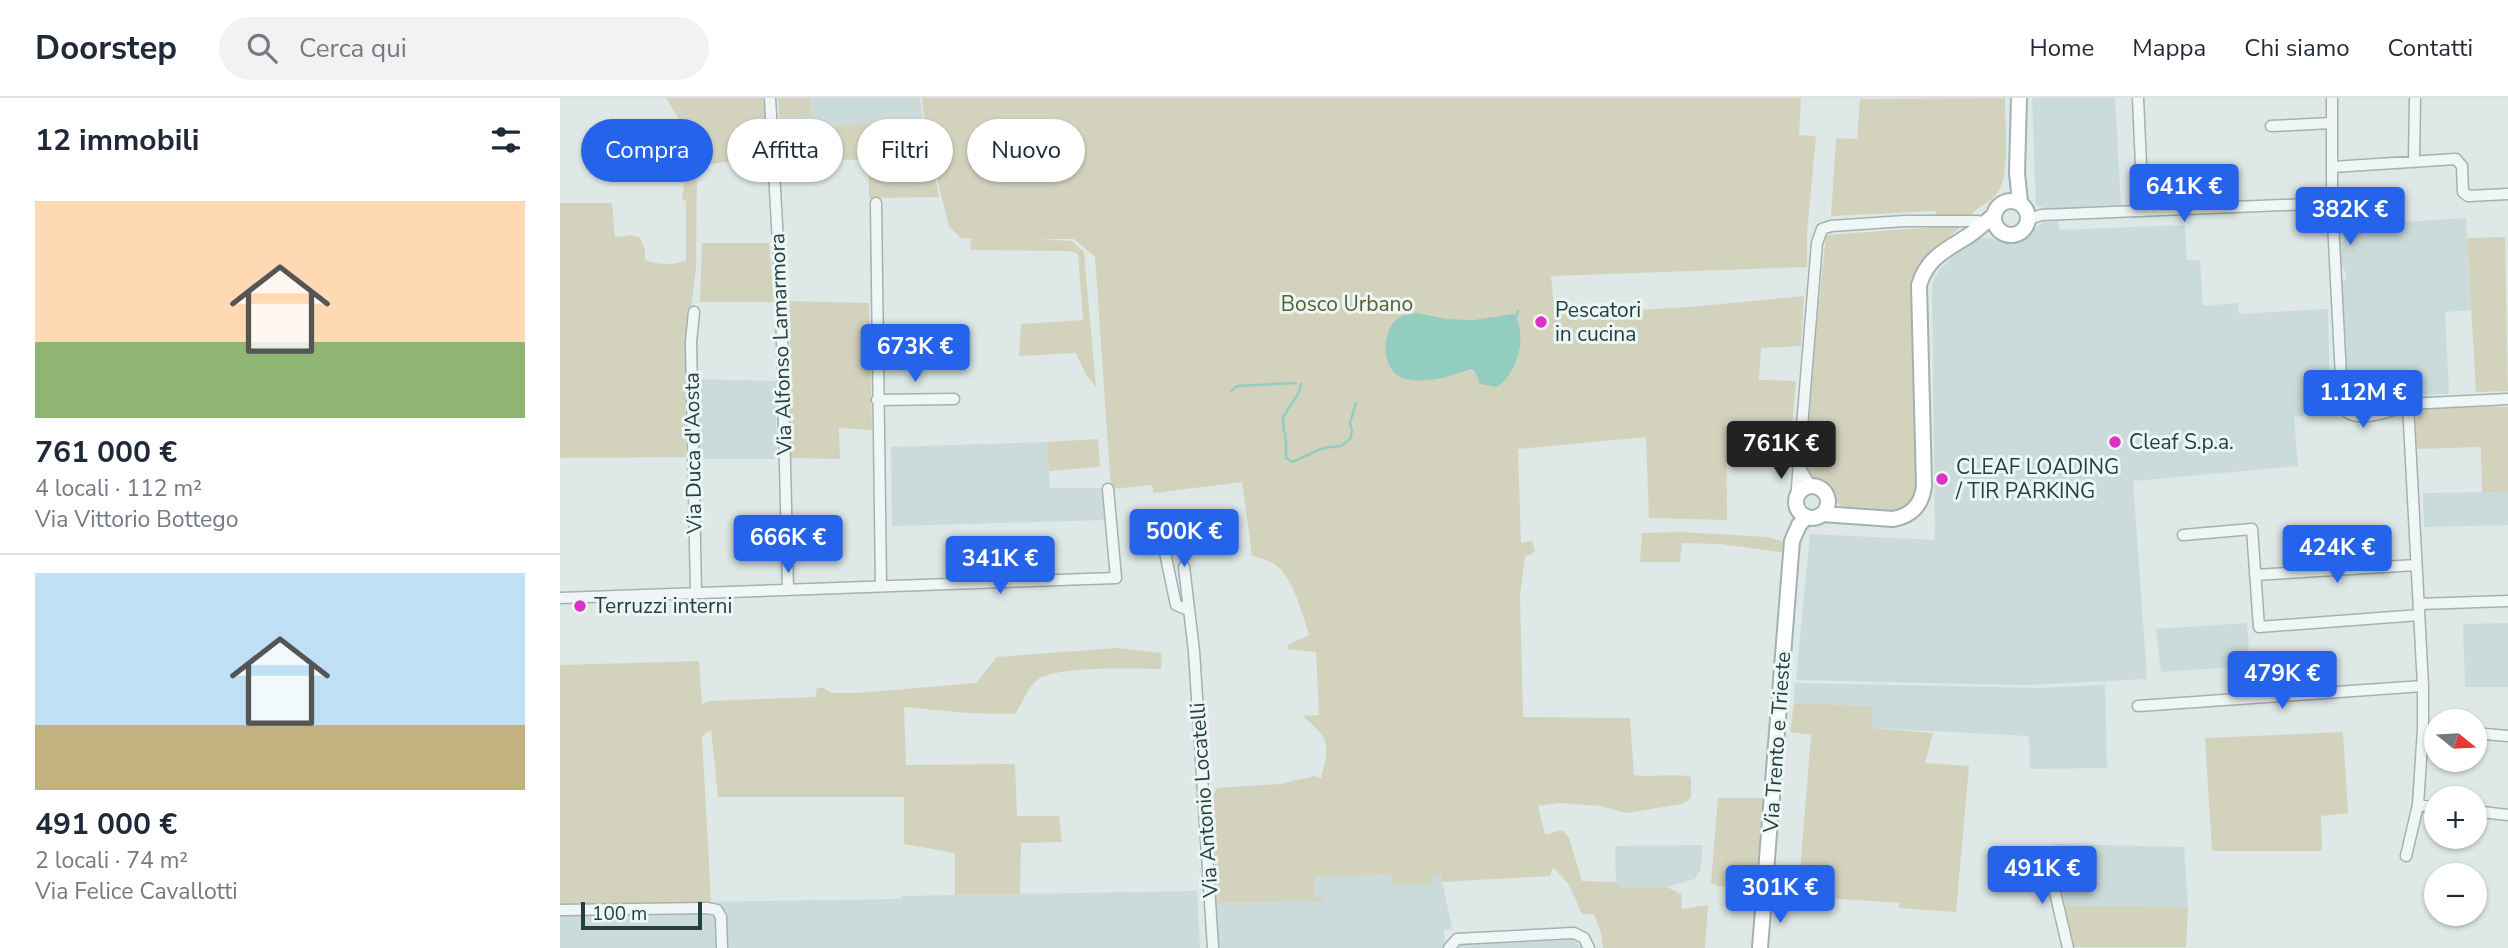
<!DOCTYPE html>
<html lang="it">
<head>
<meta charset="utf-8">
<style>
	:root { --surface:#fff; --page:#f2f2f3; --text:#1f2937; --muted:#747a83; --line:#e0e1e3; --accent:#2563eb }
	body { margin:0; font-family:"Nunito Sans",sans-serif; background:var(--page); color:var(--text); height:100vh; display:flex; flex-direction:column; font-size:26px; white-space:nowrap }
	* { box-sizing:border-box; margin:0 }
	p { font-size:23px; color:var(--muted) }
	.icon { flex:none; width:38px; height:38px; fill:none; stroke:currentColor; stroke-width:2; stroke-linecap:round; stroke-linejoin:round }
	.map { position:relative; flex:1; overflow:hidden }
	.drawer { display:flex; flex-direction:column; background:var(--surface); width:560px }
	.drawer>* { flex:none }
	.guide { position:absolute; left:21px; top:21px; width:665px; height:63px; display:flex; gap:14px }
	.needle { width:46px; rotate:108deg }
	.tools { position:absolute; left:1864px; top:611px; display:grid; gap:14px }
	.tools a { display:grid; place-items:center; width:63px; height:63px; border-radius:50%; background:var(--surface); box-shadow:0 2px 5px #0004; font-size:35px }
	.scale { position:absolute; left:21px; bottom:18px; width:121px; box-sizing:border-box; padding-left:7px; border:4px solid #24403e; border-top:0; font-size:19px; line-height:24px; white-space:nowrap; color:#24403e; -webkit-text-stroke:5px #ecf6f4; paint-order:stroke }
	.price { position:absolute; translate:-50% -60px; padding:0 16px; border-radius:7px; background:var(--accent); color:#fff; font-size:23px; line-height:46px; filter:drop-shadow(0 2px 4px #0008) }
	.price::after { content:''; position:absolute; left:50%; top:42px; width:21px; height:16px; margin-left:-10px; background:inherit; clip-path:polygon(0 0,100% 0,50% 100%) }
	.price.on { background:#222; color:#fff }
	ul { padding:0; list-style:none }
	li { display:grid; align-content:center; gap:14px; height:371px; padding:0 35px }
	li+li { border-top:2px solid var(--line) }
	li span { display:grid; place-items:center; height:217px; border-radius:0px; color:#555 }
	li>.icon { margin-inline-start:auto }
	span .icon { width:126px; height:126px; fill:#fffc; stroke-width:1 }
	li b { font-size:30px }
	h2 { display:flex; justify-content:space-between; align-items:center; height:84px; padding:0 35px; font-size:30px }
	.pill { padding:0 24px; border-radius:32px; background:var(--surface); box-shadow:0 2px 5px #0004; font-size:24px; line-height:63px }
	.pill.on { background:var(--accent); color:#fff }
	header { display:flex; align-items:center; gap:42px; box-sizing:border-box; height:98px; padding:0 35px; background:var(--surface); border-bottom:2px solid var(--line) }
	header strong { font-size:33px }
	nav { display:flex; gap:38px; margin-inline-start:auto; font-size:24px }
	.search { width:490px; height:63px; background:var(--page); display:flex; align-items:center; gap:18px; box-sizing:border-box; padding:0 24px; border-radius:38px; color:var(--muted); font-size:26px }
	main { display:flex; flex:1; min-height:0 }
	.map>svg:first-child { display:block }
</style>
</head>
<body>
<header>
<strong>Doorstep</strong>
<div class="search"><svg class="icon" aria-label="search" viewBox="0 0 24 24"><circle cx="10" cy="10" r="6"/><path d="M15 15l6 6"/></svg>Cerca qui</div>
<nav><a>Home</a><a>Mappa</a><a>Chi siamo</a><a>Contatti</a></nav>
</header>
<main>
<section class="drawer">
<h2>12 immobili<svg class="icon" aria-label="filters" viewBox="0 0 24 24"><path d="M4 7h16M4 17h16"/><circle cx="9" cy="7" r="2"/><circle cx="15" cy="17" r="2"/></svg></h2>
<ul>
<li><span style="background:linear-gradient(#ffd9b3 65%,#8fb573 0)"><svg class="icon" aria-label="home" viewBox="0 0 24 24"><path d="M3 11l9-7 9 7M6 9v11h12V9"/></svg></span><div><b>761 000 €</b><p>4 locali · 112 m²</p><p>Via Vittorio Bottego</p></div></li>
<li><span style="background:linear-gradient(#bfe0f5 70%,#c2b280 0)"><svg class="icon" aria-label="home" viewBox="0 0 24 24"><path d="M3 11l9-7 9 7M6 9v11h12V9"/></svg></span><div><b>491 000 €</b><p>2 locali · 74 m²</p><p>Via Felice Cavallotti</p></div></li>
</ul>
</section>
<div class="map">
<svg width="1948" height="850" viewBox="0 0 1948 850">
	<rect width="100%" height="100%" fill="#dde8e7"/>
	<path fill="#cadbd9" d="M252,0H360L363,23L246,29L248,61L222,62L219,20L252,18Z
		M1472,0H1555L1561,107L1487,111L1476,107Z
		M1906,120L1911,212L1885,214L1889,296L1794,299L1787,294L1781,184L1786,182V174L1781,169L1780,145L1785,142L1780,128Z
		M1498,123L1499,132L1625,127L1627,162H1640L1643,208L1678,205L1679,216L1768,211L1770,314L1734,319L1738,368L1573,383L1587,581L1467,587L1236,582L1250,436L1375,442L1372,185L1380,171L1394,158L1421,139L1455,144L1461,143L1483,124Z
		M135,281L216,283L217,361H137Z
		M487,344L490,390H545L547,422L332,428L331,349Z
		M1948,394V427L1864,429L1863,395Z
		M1687,525L1690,568L1601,574L1596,531Z
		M1948,525V589H1905L1903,526Z
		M1235,585L1475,590L1545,587L1547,670L1470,671L1469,638L1310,630L1312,608L1234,605Z
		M1494,746L1624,749L1628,809L1505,807Z
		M1143,747L1140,773L1135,781L1107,789L1063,790L1056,784L1055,748Z
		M833,777V786L872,784V777H881L892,831H884L885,850H657L655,805L763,803L754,799V779Z
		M637,793L640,850H0V806L341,801V798Z
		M1012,842L1023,850H893L898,847Z"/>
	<path fill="#d3d3bd" d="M106,0H205L207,59L150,66L145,61L137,67L136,171L127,239L125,281L126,359L0,360V105H52L55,139L72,137L80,140L85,152V162C100,167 111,167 126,163V103L122,102L127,63V35Z
		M218,0H251L252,18L219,20Z
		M362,0H1241L1239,37L1256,38L1247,135V169L991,178L995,217L1130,209L1244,198L1241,248L1201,250L1199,282L1236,283L1232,327L1166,324L1167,422L1089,420L1086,339L958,351L961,445L972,442L975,454L965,459L960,497L963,619L1070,620L1074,677C1093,680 1112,675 1131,679V700L1122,706L1066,715L1041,708L999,705L978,708L985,737L1002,732L1009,740L1022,783L1056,784L1063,790L1107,789L1121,796L1122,811L1148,807L1145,850H1043L1041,835L1034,816H1022L1009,787L993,769L990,778L882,784L881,777H873L872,785L833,787L832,777L755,779L754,799H764L763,803L655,805L651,790L649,706L657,690L720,686L754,678L761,680C770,645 770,642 743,618L759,617L756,554L727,551L728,547L749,537C743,517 732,476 714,466C707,462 699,460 692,457L682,384L594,395L592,387L551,391L535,159L514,141H480L512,143L524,154L536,289L526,277L516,255L459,258L461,226L523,222L518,156L511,153L411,152L410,143L413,141L401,140L389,129L367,40L379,99L309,100L308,62L248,61L246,29L363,23L365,28Z
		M1445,0C1445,23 1449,66 1442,86C1437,100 1427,104 1417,111C1411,115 1407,123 1402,127C1376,153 1361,155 1352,194L1358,385C1352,415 1334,414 1308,414C1301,414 1293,415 1287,412C1270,403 1274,388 1251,381L1243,356L1266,137L1377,129L1376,113L1271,118L1276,40L1297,41L1300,1Z
		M1945,139L1948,293L1916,294L1907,140Z
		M142,145H209L214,204H140Z
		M229,203L309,205L312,332L279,330L280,361L230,360Z
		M1922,308L1948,309V394H1922L1921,349L1857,351C1856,337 1851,320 1864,310Z
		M538,341L540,369L489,373L487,344Z
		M1122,434L1207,439L1222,443L1227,455L1161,446L1122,445L1120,464H1080L1082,435Z
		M557,550L602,555L601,571C574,571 495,567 476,583C468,590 461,607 455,616L407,615L344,609L346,667L455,666L457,718H499L502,744L461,745L460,796L395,797V755L344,746V699H158L151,632L142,638L151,804L0,806V567L139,563L142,606L149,603L255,599L257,590H264L271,595H298L416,585L437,559Z
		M1234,605L1312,608L1311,630L1373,635L1365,665L1409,668L1396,814L1339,810V805L1238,798L1251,637L1230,634Z
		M1783,634L1788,715L1761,718L1762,753H1652L1645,640Z
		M1158,700H1204L1195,789L1159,788L1151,785Z
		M1505,807L1628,809L1626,849H1512Z"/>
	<path fill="#93cdc0" d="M858,215L886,221L914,222L954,216C968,237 958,277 936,289L920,286L915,273L911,271C892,278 867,286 846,281C821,275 820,236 837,221C843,216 851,216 858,215Z"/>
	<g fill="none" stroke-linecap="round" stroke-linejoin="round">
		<path stroke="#93cdc0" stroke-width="2.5" d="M956,219L958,213
			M671,293L677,288L736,285
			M723,319L738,296L741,286
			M723,321L724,333
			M725,335L726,346
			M726,347V360L732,364L761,351
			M763,350L781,348L790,341L792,333L790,325L796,305"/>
		<g stroke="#a2b2b1" stroke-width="13">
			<path id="street" d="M210,0L221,201L228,492
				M1578,0L1583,113
				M1772,0V105L1782,298C1783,304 1783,310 1787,314C1800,325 1836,312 1848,306
				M1711,28L1771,25
				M1854,64L1855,0
				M1772,69L1896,61L1902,68L1903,94L1908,98L1948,96
				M316,105L321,488
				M1467,122L1481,117L1772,105
				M134,214L131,244L136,495
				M1782,299L1787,304L1794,305L1848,306L1948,301
				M317,302L394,301
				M1238,367L1250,387
				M1236,402L1257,145L1262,131L1271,128L1345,123H1418
				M1623,437L1692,431L1699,529L1859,517
				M603,445L616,507L629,512
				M624,469L634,553L653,850
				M1695,477L1856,467
				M0,500L556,480L548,391
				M1859,506L1948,503
				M1578,608L1863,588
				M1914,635L1948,638
				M1858,707L1876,709
				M1914,713L1948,717
				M1846,758L1858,707L1863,631V588L1848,306
				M1487,760L1508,850
				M0,812L147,810L157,812L161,819L162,850
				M889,850L897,841L1014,835L1024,840L1029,850"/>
		</g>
		<g stroke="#a2b2b1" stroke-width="18">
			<path id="secondary" d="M1459,0L1457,75L1460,104
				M1434 120a17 17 0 1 1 34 0a17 17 0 1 1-34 0Z
				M1236 404a16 16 0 1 1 32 0a16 16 0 1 1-32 0Z
				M1262,416L1333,421C1352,418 1362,406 1364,388L1359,187C1367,160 1386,152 1408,138C1417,132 1426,124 1434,117
				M1200,850L1232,443L1239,427L1246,419"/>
		</g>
		<use href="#street" stroke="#f0f6f6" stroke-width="10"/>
		<use href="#secondary" stroke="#fff" stroke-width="14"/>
	</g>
	<g fill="#dd32c8" stroke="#ecf6f4" stroke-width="2.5">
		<circle cx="981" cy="224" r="7"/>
		<circle cx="1555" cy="344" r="7"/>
		<circle cx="1382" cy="381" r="7"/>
		<circle cx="20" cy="508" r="7"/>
	</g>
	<g text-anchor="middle" stroke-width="6" stroke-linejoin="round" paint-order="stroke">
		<g font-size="21" fill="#5a5e30" stroke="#ecf6f4">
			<text x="787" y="213">Bosco Urbano</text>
		</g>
		<g font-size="21" fill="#24403e" stroke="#ecf6f4" text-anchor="start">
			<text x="995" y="219">Pescatori<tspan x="995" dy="24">in cucina</tspan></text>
			<text x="1569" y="351">Cleaf S.p.a.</text>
			<text x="1396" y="376">CLEAF LOADING<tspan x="1396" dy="24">/ TIR PARKING</tspan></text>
			<text x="34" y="515">Terruzzi interni</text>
		</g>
		<g font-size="21" fill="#24403e" stroke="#ecf6f4">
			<text transform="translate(221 246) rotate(-92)" y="7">Via Alfonso Lamarmora</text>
			<text transform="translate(133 355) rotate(-91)" y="7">Via Duca d'Aosta</text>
			<text transform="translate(1217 644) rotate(-86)" y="7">Via Trento e Trieste</text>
			<text transform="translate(644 702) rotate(-94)" y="7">Via Antonio Locatelli</text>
		</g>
	</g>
</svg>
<div class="tools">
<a><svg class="needle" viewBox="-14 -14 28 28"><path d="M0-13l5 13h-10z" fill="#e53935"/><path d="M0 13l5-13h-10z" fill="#747a83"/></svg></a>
<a>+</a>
<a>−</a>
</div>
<div class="scale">100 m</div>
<b class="price" style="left:1624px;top:126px">641K €</b>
<b class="price" style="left:1790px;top:149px">382K €</b>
<b class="price" style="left:355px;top:286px">673K €</b>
<b class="price" style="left:1803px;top:332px">1.12M €</b>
<b class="price on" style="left:1221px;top:383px">761K €</b>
<b class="price" style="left:624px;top:471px">500K €</b>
<b class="price" style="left:228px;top:477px">666K €</b>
<b class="price" style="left:1777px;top:487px">424K €</b>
<b class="price" style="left:440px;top:498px">341K €</b>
<b class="price" style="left:1722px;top:613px">479K €</b>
<b class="price" style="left:1482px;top:808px">491K €</b>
<b class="price" style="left:1220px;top:827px">301K €</b>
<div class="guide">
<a class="pill on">Compra</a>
<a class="pill">Affitta</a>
<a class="pill">Filtri</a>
<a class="pill">Nuovo</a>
</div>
</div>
</main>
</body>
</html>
